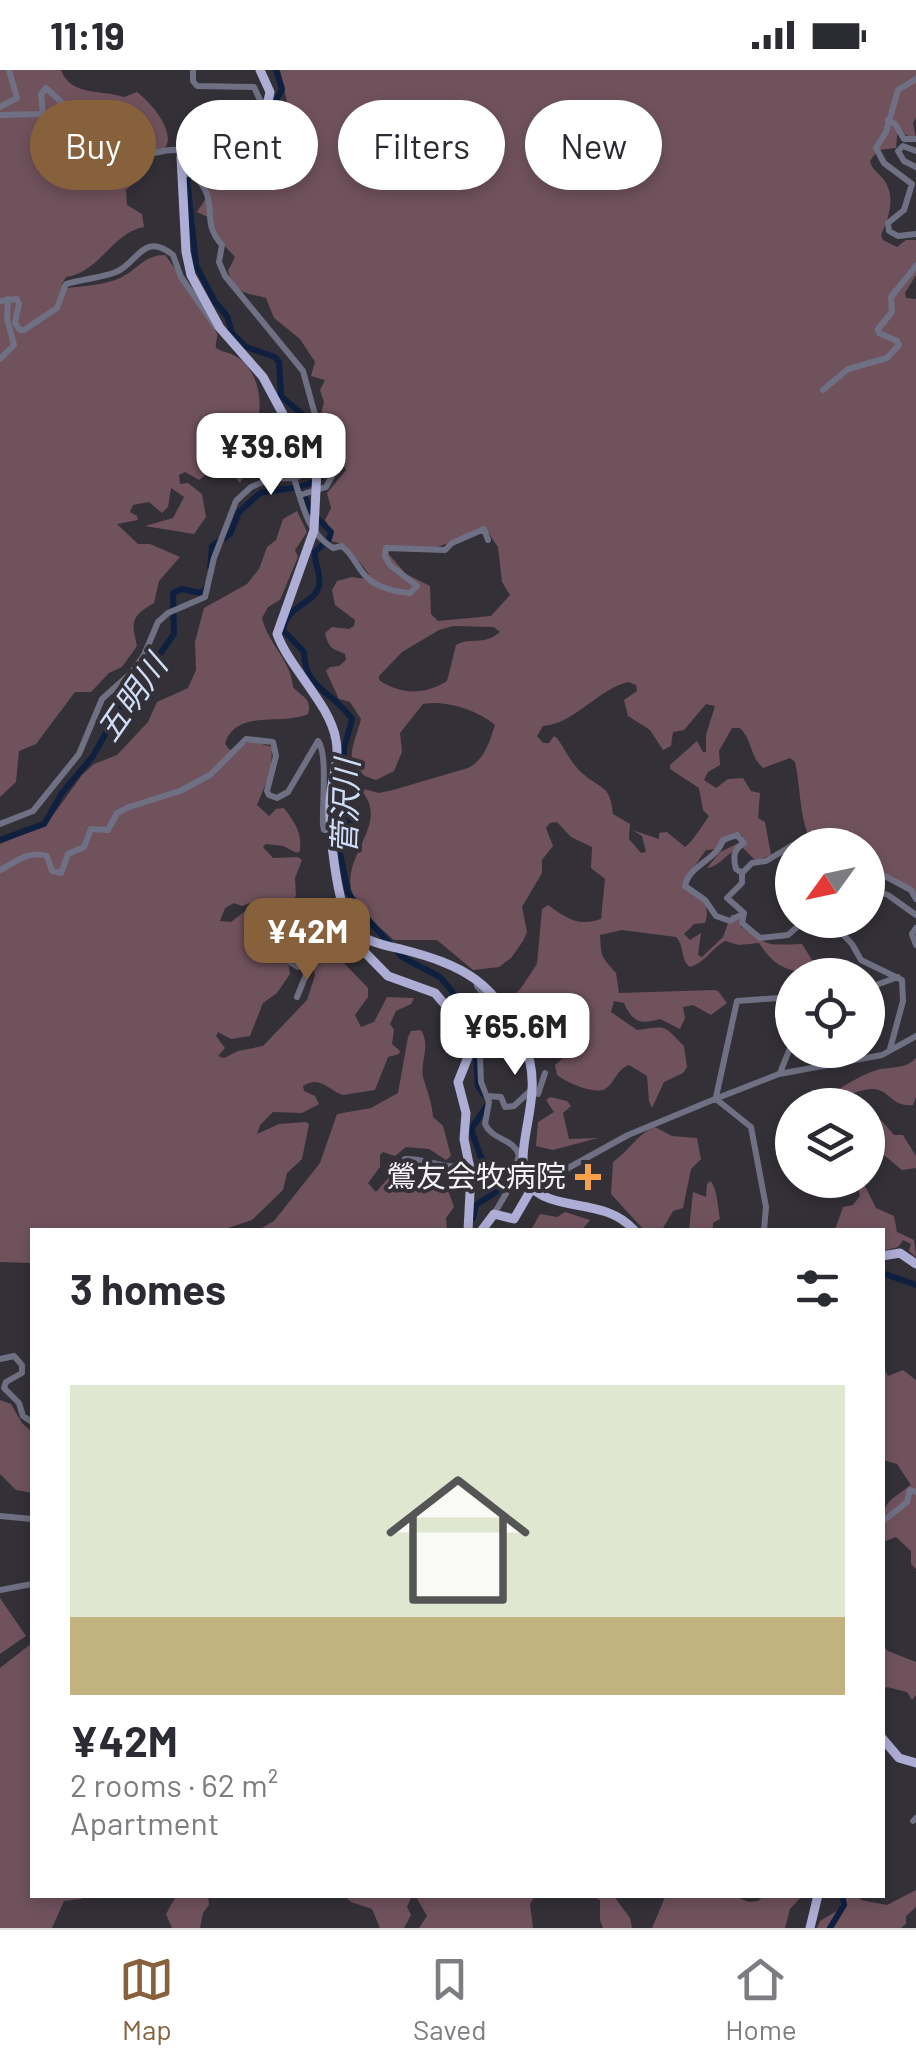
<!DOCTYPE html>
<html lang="en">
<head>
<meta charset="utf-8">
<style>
	:root { --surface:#fff; --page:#f2f2f3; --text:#2b2b33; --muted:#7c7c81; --line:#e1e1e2; --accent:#87603c }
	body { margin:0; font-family:Barlow,"Noto Sans JP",sans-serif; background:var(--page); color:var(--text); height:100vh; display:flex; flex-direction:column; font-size:38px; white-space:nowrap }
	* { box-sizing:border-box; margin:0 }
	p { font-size:32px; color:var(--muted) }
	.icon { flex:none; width:55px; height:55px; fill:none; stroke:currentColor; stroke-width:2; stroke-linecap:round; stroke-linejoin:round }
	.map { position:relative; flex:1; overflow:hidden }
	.side { position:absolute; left:30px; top:1158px; width:855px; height:670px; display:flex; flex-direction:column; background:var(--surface); border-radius:0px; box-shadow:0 5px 15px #0003 }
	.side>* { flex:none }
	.banner { position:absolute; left:30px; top:30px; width:858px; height:90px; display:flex; gap:20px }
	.needle { width:65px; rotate:237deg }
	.controls { position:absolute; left:775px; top:758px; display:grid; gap:20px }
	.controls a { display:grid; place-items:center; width:110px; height:110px; border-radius:50%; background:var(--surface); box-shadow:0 5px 15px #0003; font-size:50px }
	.price { position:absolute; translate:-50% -85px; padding:0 22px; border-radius:20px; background:#fff; color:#222; font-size:32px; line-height:65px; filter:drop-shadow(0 2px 5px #0008) }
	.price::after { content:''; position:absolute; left:50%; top:60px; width:30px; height:22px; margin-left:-15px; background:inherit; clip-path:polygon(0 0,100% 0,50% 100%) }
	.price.active { background:var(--accent); color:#fff }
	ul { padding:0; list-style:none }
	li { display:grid; align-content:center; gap:20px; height:530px; padding:0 40px }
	li span { display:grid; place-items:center; height:310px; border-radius:0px; color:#555 }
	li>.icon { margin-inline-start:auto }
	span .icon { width:180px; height:180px; fill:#fffc; stroke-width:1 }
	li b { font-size:42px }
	h2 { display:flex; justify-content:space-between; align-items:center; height:120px; padding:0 40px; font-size:42px }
	.chip { padding:0 35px; border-radius:45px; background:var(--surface); box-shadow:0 5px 15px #0003; font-size:35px; line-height:90px }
	.chip.active { background:var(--accent); color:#fff }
	.status { display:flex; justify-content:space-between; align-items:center; height:70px; padding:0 50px; background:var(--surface); direction:ltr }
	.status svg { height:28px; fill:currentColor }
	.menu { display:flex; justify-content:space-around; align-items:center; height:140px; border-top:2px solid var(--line); background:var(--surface); font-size:28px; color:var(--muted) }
	.menu a { display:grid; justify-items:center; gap:5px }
	.menu .active { color:var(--accent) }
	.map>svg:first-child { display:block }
</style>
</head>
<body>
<div class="status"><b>11:19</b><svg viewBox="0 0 49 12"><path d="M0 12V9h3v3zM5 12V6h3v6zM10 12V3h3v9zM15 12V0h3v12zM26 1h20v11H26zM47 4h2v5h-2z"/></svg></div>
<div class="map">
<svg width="916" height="1858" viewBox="0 0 916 1858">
	<rect width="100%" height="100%" fill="#343038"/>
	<path fill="#70525d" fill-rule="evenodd" d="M0,0H61C71,27 101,19 124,27L137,22C160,40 191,84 141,88L145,96L144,99H136L140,107L126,120L127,135L142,144L144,157C113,162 99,203 66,207L62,214L67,218C84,216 107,215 122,207C139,198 145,185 165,185C169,189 215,257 217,263C218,268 215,273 216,278C223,283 230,282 237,287C255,298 262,324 259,344C257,352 252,357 251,366L256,375L269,385L247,400L240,413L235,407L239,399L233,395L221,404L210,401L199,410L185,402L179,405L180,414L188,413L202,424L206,447L194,464L145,456L173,448L184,427L171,418L168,437L162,443L149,432L133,435L130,442L137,446L138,450L117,454L138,474H150L180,487L159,511L154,533C129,547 132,553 137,576L122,597L109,603L91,622H75L36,674L19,681L16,712L0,727Z
		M280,0H916V48L913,53L916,68L906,65L898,57L896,78L878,80L870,91C872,100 878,102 884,110C896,127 889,148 881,165L883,170L897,177L906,170H916V205L905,223L906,228L916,229V825L868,794V775L813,774C799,753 801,717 795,692L790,688L763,698C750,687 752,669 740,658H732L719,681L720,695L708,702L704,710L716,718L728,709L743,708L751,721L760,723L758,748L765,752L771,785L756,791L743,778C728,779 721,797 707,798L720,782L741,772L743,766L738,763L718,779L706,780L684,811C698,825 712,833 705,853L694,854L684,864L690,870L701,863L698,885L702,887L723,867L731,845L740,844V856C769,877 767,875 802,874L812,890L801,902C780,899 771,891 759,873L739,875L725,871C711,879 706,892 690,897C680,890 685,876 676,867L622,860L600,865C601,888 602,887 616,903L619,923L714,920L718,921L727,933L711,945L693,935L683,937L685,948L680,959L660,949C641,955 632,952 624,933L614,931L611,942L637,960C668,956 662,954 684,976L687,997L683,1003L664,1012L652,1038L649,1031L647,1006L629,995C616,1000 615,1013 605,1019C594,1025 566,1012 557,1005L555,995L564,987L581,949L579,946H573L553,967L533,971L527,967L505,935L521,918L537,894L542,839L548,835C566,848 578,857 601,849L605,809L591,798L592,777L571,767L557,752L550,753L546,758L553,776L542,790V803L522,837L527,862L523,871L511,888L499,897L473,900L437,870H394C381,858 358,840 352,822C341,787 389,754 363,723L364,719L379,723L393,720L468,698C485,689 489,673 495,655C477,640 446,630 423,634L400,663L402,682L394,701L376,710C338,699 354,677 361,649L350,632L339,629L326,601L330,597L339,596L346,590L345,584C332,578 329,579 325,563L332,557L349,559L354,556L355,550L335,535L332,520L337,511L352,507L366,509L369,504L346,475L331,471L333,463L325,450L331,438L327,423L346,400L320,348L324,332L320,320L325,310L311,306L315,292L300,269L274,248L266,228C248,223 233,224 228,201L235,187L218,169L208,147L197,142L206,128L199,107L189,96C200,83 244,80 263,68C280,57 262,43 287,32ZM485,458L498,477L502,512L510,525L491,546L438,551L431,544L430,516L406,504L386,481L438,477ZM453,556L494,557L500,562C482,577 472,566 456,575L447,611C425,625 401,625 379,610V606L402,582L439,560ZM628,612L636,615L637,621L624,630L628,646L650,660L663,680L671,676L673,662L684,660L706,634L715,636L706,665V682H703L697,671L670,695V699L699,718L703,740L709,746C703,754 692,773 685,777L667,762L659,763V769L632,760L642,766L646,782L641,783L629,769L630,754L613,744C610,713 600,720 581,702C571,693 565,679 557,668L554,666L549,673H543L537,666L543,656C574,654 597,620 628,612Z
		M297,441L307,462L295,480L298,487L280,530L268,537L262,548C268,574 291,590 293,617C301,627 313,628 308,644C282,656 236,638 225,674L230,680L251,671L272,677L271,701L257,735L269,746L276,739L284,738C295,753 302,762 300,781L297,783L283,776L266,774L263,777L273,788L298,787L302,790L295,808L296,826L288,834H272L263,829L262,836L253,832L242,836L234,833L225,838L220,851L231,852L248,839L288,846L292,856L284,869L290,904L277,923L263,933L250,966L231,969L218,962L216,966L225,978L218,986L224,988L238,981L263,976L307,930L315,905L308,875L326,861L331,873L341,881L342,891L368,918V927L355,945L361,957L374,952L387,927L414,928L411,934L396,941L390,954L394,960L392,974L400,981L399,984L388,987L375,1020L343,1025C327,1019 320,1005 303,1016L304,1021L315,1026L319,1034L302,1043L273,1042L260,1055L257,1064L279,1054L306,1052L309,1054L302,1089L287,1103L283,1120L252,1150L222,1160H32V1193L0,1192V774L46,755L82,705L94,694L117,685L148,652L157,632L188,618L196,600L195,572L204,538L247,514L259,499L267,477L276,470L283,449Z
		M421,960C431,976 420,991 423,1007C427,1021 432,1032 433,1047L443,1056L451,1086L446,1090L429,1079L406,1077L395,1086L383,1082L380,1085V1097L368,1113L376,1122L391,1105C402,1107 406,1113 417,1108L438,1119L448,1120L454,1137L446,1148L447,1160H258L274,1151L320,1093L337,1044L371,1038L398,1023L408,967L411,961Z
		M916,988V1027L913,1035C891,1037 891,1021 874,1019C864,1018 852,1025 840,1025L830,1035H822C829,1022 863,1004 877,1000C893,996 904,1000 916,988Z
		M550,1027L567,1031L571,1036L563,1043L569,1069L598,1068L553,1080L536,1076L538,1052L554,1042L546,1030Z
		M868,1043L882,1051L894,1065H903L916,1086V1098L902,1100L885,1086L868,1082Z
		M655,1057L672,1066L697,1068L701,1089L691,1099L683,1138L673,1141L662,1160H644L611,1124L613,1092C630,1080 637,1064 655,1057Z
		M856,1110H862L876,1138L894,1146L897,1162L914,1170L916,1187L909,1181L911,1174L903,1170L898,1177L883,1181L882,1160H835L843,1137L853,1135L860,1126Z
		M710,1111C717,1116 718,1139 720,1149L713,1153V1160H689L693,1122L706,1127L707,1114Z
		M565,1142L590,1150L582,1160H531L540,1144L557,1147Z
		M882,1295L888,1306L903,1300L916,1310V1499L911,1494V1481L896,1467L883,1472C883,1434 881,1436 911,1415L897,1394L883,1390Z
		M0,1330L11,1334L22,1353L32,1362V1423L16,1420L0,1404Z
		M0,1528L26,1566L0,1584Z
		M32,1573V1825H86L81,1829L64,1831L52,1858H0V1598Z
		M882,1575L888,1581L916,1592V1625L912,1630L907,1622L887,1617L883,1620Z
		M916,1820V1837L906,1846V1854L901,1858H817L820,1851L840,1839L841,1825H859L861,1830L887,1835Z
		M208,1825L209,1835L203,1843L200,1858H172L166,1844L176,1826Z
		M344,1825H412L407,1837L411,1845L404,1858H380L372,1839L351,1832Z
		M415,1825H535L530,1834L533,1858H419L427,1846Z
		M590,1825H616V1829L630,1848L632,1858H603L600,1850V1830Z
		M666,1825H731L749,1832L758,1831L765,1825H803L790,1839L785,1858H652Z"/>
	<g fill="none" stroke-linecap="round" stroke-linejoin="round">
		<path stroke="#0e1f40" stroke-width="6" d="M303,423L311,442L331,462L329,469L315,482C314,493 322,506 319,516C314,535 288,533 283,560L304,582C305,620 332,620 352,649L344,679L341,726L350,749V762L339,778L348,823L370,852L402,887L440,907L452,921L462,947L475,963L478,1016L484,1025
			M210,497L212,476L230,464L239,442L260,423C286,417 325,421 332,388L312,372L311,352L281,326L279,292L275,287L246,277L232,263L227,246L215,232L196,195L186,98L188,85L217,80L267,59L268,45L282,19L276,0
			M0,770L44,754L62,723L93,686L122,634L142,618L152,595L174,564L173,523L182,519L201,523L205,519
			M473,1148L476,1135L496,1122L499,1115L480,1085L471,1059L486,1037
			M882,1203L916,1215
			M830,1858L844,1835L842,1825"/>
		<path stroke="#707084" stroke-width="6" d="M193,0V11L197,16L254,17L260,30L251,51
			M916,9L898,20L886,62L876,78L884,93L912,114L904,140L888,153L889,161L898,166L916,164
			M0,37L17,28L9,0
			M0,45L44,44
			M888,50L895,54L904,69H916
			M44,54L41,24L46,18L69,39L97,41L113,50L119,57L123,78C144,94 162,75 183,81
			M916,81L903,76L898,81L904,91L916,97
			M182,105L192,103C223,132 198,149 222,175L219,192L225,206L303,301L317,352L339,393L326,417L300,425
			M0,231L17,229L19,234L15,253L20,260H24L57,238L66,214C82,209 101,208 116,202C138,193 143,161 173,185L181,207L216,257
			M0,289L14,275L7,249L8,229
			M823,320L848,299L887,288L899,275L897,271L879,263L878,259L892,242L891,227L916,196
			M294,408C303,436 307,462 333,478L342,476C353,485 355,493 363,503C372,516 394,522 410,523L417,516L390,495L385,486L386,478L445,480L452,473L484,459L488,470
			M0,754L33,741L79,684L102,629L132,602L144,585L158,552L168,543L205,527L214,488L236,431L251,417L270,409L294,408L317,400
			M868,797L911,820L916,829
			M0,800C16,792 28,780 47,786L52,801L61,803L68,784L84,777L91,759L108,760L117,743L129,737L180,721L210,705L246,669L273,672L276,686L267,721L269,725L277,728L288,722L318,671C328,683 322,734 323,755L324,760H331
			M742,803V813L727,828L744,843L742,853L760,868L788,865L805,850
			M868,818L888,825L916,845
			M744,843L730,851L716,846L705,830L685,816C689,795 717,790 723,770L737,765L744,773C733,779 733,788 736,799L742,803L752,793L766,791L793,775
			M829,850L852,874L861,890L902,910L903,931L890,979
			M916,858L912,864L916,875
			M291,893L298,897L308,889
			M477,916L487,929L473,931L469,938L479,962L481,1012L489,1032L485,1054C492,1070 513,1068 519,1085L511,1115L494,1144
			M868,918L898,907
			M297,927L310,895L304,871C309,867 316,863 320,858C327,849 321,842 336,841L340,857L345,860
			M487,929C500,949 504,965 517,982L524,977
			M780,1003L792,973
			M487,1026L501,1027L505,1037L514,1036L530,1021L538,1024L545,1003
			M716,1027L737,931L792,927
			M716,1029L751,1057L766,1137L764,1160
			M405,1089C429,1088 447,1102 471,1094
			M532,1118L628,1065L715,1029L779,1004L882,985L916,966
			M0,1289L14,1286L22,1295V1303L6,1312L4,1318L19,1333L23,1346L32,1352
			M0,1446L32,1449
			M882,1452L907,1432L910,1420L916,1422
			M0,1520L32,1514
			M913,1751L916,1748"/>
		<path stroke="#adadd5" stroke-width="9" d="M260,0L270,22C266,49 241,67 216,74C202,79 189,74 181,87L186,182L191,205L220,258L263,307L285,348L312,385L317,400L314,460L277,564C290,599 330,634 336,670C340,691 331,710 330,731C329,758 336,837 353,858C365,872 383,875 401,879C463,895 494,911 523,972C549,1026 510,1074 528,1114C553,1144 604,1126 634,1160
			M350,854L346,863L388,906L435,923L452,943L467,976L468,987L458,1012L466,1043L464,1069L471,1104L468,1160
			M482,1160L494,1144L514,1149L532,1118
			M882,1186L900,1183L916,1194
			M882,1668L899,1688L916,1693
			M810,1858L818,1825"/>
	</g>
	<path fill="#f7a148" stroke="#343038" stroke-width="4" d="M583 1092h10v10h10v10h-10v10h-10v-10h-10v-10h10z"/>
	<g text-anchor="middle" stroke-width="8" stroke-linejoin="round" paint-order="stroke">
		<g font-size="30" fill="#f4f2f7" stroke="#343038" text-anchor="end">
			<text x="566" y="1117">鶯友会牧病院</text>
		</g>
		<g font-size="32" font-style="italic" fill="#cfdef8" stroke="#343038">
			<text transform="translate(132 628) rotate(-55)" y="11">五明川</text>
			<text transform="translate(346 737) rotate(-88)" y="11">菅沢川</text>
		</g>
	</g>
</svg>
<div class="controls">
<a><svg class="needle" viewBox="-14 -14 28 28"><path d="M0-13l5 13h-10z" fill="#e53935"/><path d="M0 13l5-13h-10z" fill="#7c7c81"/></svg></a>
<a><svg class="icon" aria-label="locate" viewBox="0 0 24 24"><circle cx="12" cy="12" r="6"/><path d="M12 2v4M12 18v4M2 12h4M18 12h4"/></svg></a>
<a><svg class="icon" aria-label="layers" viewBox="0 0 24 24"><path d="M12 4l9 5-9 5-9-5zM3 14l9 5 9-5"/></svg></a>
</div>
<b class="price" style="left:271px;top:428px">¥39.6M</b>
<b class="price active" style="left:307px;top:913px">¥42M</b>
<b class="price" style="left:515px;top:1008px">¥65.6M</b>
<div class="banner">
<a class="chip active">Buy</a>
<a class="chip">Rent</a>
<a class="chip">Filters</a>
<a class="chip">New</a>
</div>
<section class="side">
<h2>3 homes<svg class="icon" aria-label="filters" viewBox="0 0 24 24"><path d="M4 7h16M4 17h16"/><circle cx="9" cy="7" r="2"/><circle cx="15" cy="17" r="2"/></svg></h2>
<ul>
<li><span style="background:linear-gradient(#dfe7d0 75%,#c2b280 0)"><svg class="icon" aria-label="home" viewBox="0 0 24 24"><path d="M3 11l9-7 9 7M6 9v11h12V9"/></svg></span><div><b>¥42M</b><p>2 rooms · 62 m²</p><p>Apartment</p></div></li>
</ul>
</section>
</div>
<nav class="menu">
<a class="active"><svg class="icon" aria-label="map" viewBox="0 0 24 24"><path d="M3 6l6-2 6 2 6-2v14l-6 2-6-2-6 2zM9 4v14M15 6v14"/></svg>Map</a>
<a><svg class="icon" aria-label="saved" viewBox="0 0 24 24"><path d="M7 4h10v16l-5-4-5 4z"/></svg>Saved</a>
<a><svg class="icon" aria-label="home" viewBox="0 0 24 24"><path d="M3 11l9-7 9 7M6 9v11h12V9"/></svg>Home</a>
</nav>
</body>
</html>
